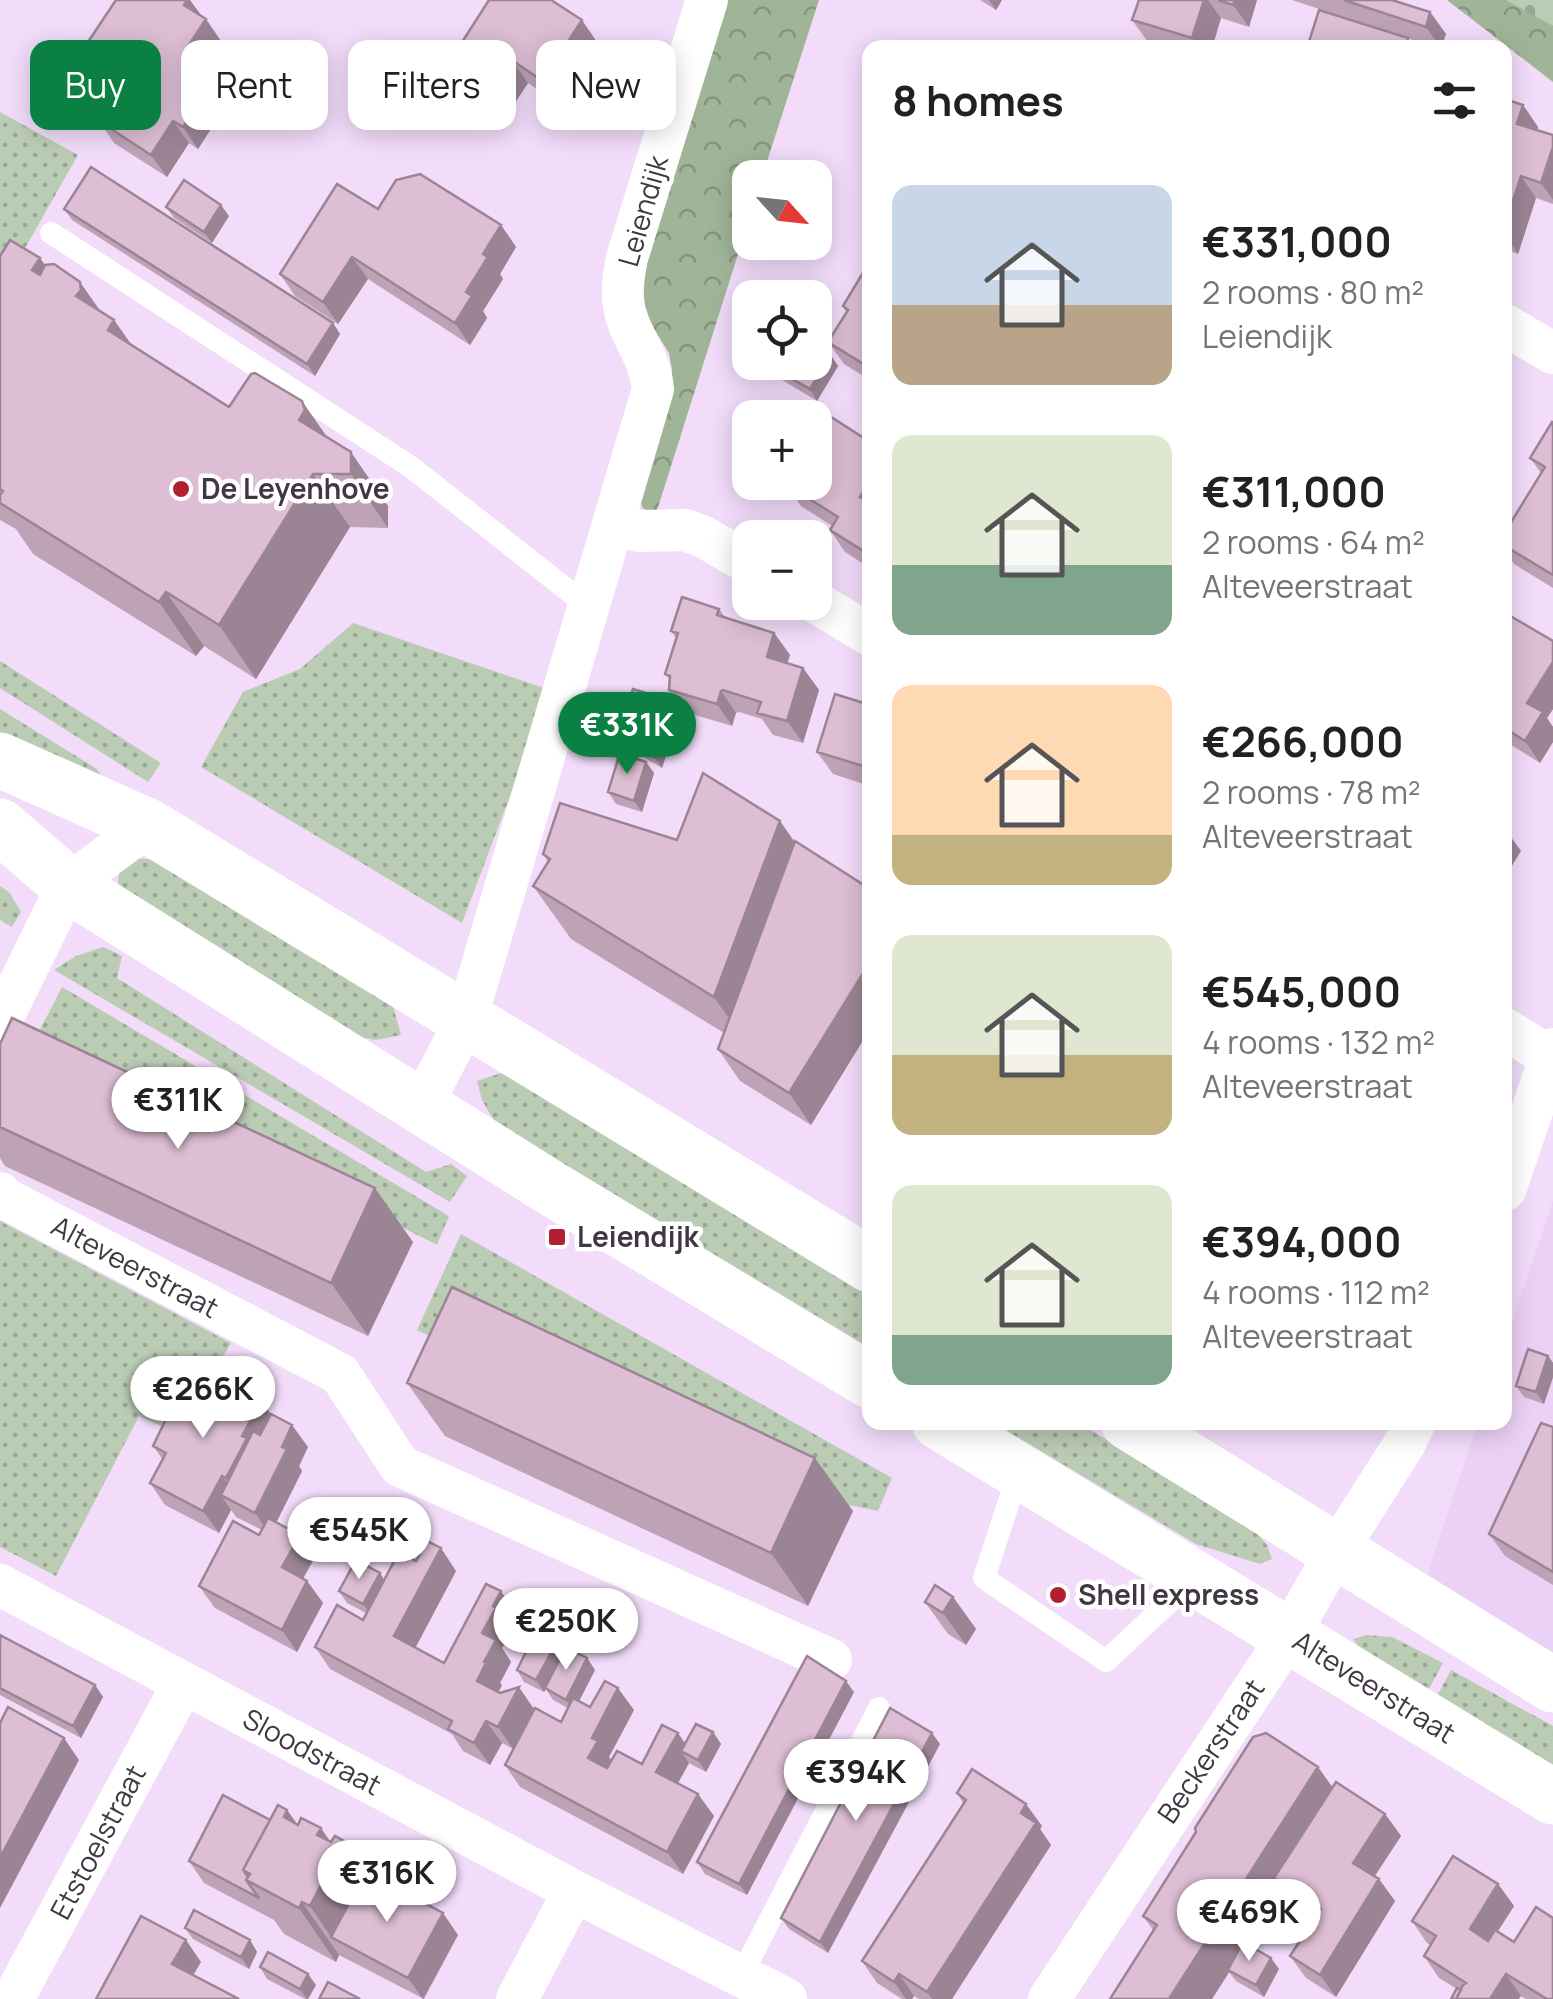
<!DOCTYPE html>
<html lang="en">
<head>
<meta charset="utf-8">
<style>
	:root { --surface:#fff; --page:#f2f2f2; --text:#202124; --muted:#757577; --accent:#0b8043 }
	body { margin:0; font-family:Manrope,sans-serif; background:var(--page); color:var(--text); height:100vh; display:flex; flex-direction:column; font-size:38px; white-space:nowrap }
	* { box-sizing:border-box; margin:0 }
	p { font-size:32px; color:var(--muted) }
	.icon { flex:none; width:55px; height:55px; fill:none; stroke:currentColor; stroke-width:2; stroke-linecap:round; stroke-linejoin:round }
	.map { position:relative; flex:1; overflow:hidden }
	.details { position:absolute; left:862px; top:40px; width:650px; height:1390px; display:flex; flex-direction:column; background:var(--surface); border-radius:20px; box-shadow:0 5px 25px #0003 }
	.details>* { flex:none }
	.banner { position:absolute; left:30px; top:40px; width:682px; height:90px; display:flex; gap:20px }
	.needle { width:65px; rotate:117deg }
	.controls { position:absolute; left:732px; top:160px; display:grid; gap:20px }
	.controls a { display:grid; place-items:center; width:100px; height:100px; border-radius:20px; background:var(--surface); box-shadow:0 5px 25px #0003; font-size:50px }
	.price { position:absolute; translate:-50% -85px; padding:0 22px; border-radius:35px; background:#fff; color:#222; font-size:32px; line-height:65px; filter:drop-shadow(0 2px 5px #0008) }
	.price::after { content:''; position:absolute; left:50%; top:60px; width:30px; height:22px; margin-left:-15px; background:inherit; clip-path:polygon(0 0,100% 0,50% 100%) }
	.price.current { background:var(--accent); color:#fff }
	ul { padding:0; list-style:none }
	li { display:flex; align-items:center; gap:30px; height:250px; padding:0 30px }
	li span { display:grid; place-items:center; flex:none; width:280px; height:200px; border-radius:20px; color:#555 }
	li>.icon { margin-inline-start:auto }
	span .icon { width:120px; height:120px; fill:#fffc; stroke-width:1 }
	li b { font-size:42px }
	h2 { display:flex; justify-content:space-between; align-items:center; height:120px; padding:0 30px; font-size:42px }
	.pill { padding:0 35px; border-radius:20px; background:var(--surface); box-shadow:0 5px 25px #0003; font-size:35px; line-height:90px }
	.pill.current { background:var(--accent); color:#fff }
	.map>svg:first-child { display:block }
</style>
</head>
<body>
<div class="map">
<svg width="1553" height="1999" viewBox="0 0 1553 1999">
	<defs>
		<pattern id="grass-dots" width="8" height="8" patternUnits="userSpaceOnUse" patternTransform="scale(2.5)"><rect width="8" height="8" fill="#bbccb5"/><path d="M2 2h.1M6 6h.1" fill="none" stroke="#99a695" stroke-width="1.8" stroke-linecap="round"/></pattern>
		<pattern id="forest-crowns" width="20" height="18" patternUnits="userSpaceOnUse" patternTransform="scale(2.5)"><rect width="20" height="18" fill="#a0b598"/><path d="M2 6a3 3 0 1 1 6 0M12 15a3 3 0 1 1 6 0" fill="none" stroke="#84947e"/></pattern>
		<pattern id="cemetery-stones" width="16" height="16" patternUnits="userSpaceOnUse" patternTransform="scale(2.5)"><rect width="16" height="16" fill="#bbccb5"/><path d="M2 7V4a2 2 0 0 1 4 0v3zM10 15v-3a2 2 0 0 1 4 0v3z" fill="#99a695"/></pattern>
	</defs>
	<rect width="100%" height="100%" fill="#f2dcfa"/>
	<path fill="#ecd1f6" d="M1553,1200V1674L1423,1587L1478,1423L1505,1422V1343Z"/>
	<path fill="url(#grass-dots)" d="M0,112L78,155L20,257L0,272Z
		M353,623L550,690L462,923L201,767L243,692L300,669Z
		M0,661L161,763L148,782L0,688Z
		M0,709L97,769L102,777L0,742Z
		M133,858L174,861L393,1006L401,1035L376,1040L353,1036L117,893L119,873Z
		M0,886L9,892L21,912L12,927L0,920Z
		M103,947L122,956L117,978L426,1172L451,1164L467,1176L450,1202L54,970L76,956Z
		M62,987L449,1216L437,1245L384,1218L0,1107Z
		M501,1073L524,1082L870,1294V1348L496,1124L482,1100L477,1081Z
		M0,1221L231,1343L178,1434L139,1416L56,1576L0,1547Z
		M461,1234L892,1478L878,1511L834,1502L448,1345L417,1330Z
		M994,1423H1079L1254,1530L1267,1545L1272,1559L1260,1564L1196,1544Z
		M1366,1635L1392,1637L1443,1663L1424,1698L1371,1663L1353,1639Z
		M1451,1670L1553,1726V1777L1431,1707Z"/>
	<path fill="url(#forest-crowns)" d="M723,0H819L762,177L750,178V216L655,517L642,507L639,497L669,393L672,370L669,353L646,316L639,298L644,246Z
		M1447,0H1518L1553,20V82Z"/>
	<path fill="url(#cemetery-stones)" d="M1506,0H1553V26Z"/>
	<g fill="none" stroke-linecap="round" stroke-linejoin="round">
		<path stroke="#fff" stroke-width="22" d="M51,233L411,467L589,607
			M1019,1471L984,1578L1106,1661L1195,1578
			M741,1976L879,1708"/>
		<path stroke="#fff" stroke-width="42" d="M1505,325L1553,353
			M613,524L639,531L685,530L704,537L750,564
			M815,602L870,635
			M0,1023L68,885L148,826
			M1505,1029L1550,1057
			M422,1105L466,1020L653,389C650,354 628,335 624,306C621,290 624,274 627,258L707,0
			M1505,1190L1553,1049
			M0,1193L4,1198L340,1374L400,1466L831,1660
			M0,1585L574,1891L786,1999
			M13,1999L183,1684
			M517,1999L574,1891
			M1049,1999L1289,1635L1337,1550L1405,1443L1415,1422"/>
		<path stroke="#fff" stroke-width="55" d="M0,760L148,826L870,1265
			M0,826L68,885L551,1188L870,1381
			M939,1422L1553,1797
			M1128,1422L1553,1685"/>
	</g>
	<path fill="#bea3b6" d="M980,0H1002L996,10Z
		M1139,0H1257L1249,27L1221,18L1212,48H1167L1148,42L1132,20Z
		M1292,0H1392L1430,12L1446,34L1441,48H1437Z
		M558,4L597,42L580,69L587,79L568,110L528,83L507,115L463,86L448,64Z
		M202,17L221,41L206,65L233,95L198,149L189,143L167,177L114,143L99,121L124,82L102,67L86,45Z
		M1505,99L1523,105L1538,127L1537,130L1553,135V204L1536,198L1518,254L1505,249Z
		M166,207L229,216L212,243L174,218Z
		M64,209L333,323L340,334L315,376L72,220Z
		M501,225L516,247L500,274L503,279L483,311L487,318L470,345L368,279L338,324L295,296L280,274Z
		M0,256L40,258L45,266L101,312L114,320L131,344L229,407L328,438L388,506V528L350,527L256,679L204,646L196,656L33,554L16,529L0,520Z
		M870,261V380L844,364L828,342L846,312L843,306Z
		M830,354L838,366L817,401L774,375L766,364Z
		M1553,423V588L1514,564L1505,551V532L1541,473L1530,458Z
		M870,442V568L845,552L830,530L832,526L801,506L786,484Z
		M719,609L725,617L774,633L790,655L787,663L803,668L819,690L803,743L773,735L762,719L739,712L736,713L732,726L685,712L669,690L670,680L665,674L676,638L671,631Z
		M1505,617L1553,641V709L1547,718L1553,727V742L1540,763L1505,741Z
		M672,701L680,712L662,768L626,747L618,736Z
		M870,705V786L833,774L817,752Z
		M646,762L654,773L642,812L616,804L608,792Z
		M677,840L795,842L870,889V1029L811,1125L740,1081L718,1049L724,1033L571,939L533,886L548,862L543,854Z
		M0,1044L413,1242L368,1336L5,1166L0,1158Z
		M1548,1356L1553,1363V1377L1544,1404L1524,1397L1516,1386Z
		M407,1383L853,1511L808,1606L445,1436Z
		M261,1401L271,1414L308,1447L299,1466L302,1471L276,1523L300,1535L315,1557L303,1579L307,1581L323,1603L297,1652L215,1608L199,1586L259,1535L262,1530L236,1517L231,1510L219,1533L165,1505L150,1483L163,1460L153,1446L193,1403Z
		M1553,1427V1585L1505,1556L1489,1534Z
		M381,1534L368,1559L345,1547L337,1536Z
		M416,1561L456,1571L415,1648L444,1663L516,1613L510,1627L512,1630L502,1648L511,1662L500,1683L502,1685L498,1692L561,1722L568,1708L553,1700L546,1689L544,1692L524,1682L517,1670L559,1638L566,1648L587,1658L595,1670L579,1701L590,1707L634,1710L609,1757L611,1760L642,1764L685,1744L713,1732L721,1744L706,1772L689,1763L678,1783L714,1816L683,1874L520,1787L505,1765L513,1749L502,1743L490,1765L463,1751L452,1734L330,1669L315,1647L363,1620L366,1613L347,1603L339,1591L384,1580Z
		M953,1597L976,1629L966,1645L948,1634L925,1602Z
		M0,1635L95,1685L103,1697L81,1738L0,1695Z
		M854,1692L747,1895L705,1874L697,1862Z
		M940,1744L828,1953L789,1929L781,1918Z
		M1332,1787L1385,1814L1401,1836L1374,1876L1395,1901L1336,1997L1306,1978L1290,1956L1316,1917L1289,1900L1282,1890L1247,1944L1279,1969L1264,1997L1236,1981L1229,1972L1212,1999H1110L1154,1931L1143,1916Z
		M957,1793L1042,1826L1040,1829L1051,1845L952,1999H919L914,1996L912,1999H902L877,1983L862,1961L963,1803Z
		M287,1810L298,1825L330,1842L366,1872L458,1935L424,1999L339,1955L336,1962L284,1934L274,1920L204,1883L189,1861L270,1820Z
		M1498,1884L1514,1906L1498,1931L1553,1999H1526L1521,1996L1457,1989L1439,1978L1424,1956L1430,1945L1427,1943L1412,1921Z
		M185,1928L250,1940L257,1952L249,1969L193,1939Z
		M260,1967L316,1985L308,1999H305L267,1979Z"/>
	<path fill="#9b8594" d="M187,0H190L204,19L184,5Z
		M989,0H1002L996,10Z
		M1204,0H1208L1221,18L1212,48H1199L1192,38Z
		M1235,0H1257L1249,27L1233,5Z
		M1430,12L1446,34L1441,48L1426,27Z
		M206,19L221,41L200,74L185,51Z
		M582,20L597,42L580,69L587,79L568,110L553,88L562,51Z
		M1408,38L1415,48H1405Z
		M513,61L528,83L507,115L492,93Z
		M218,73L233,95L198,149L183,127Z
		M1523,105L1538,127L1532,146L1517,124Z
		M173,121L189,143L167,177L151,155Z
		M1553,147V200L1541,183Z
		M1521,176L1536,198L1518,254L1505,234V225Z
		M221,205L229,216L212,243L204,232Z
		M501,225L516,247L500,274L503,279L483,311L487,318L470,345L455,323L466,292L483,254Z
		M352,257L368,279L338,324L323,302Z
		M40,258L77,311L32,270Z
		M80,282L110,325L114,320L151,373L76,296Z
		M333,323L340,334L315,376L307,364Z
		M830,354L838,366L817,401L810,389Z
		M302,401L339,454L299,420Z
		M351,452L388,506V528L351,474Z
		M313,474L350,527L256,679L219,625Z
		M870,481V511L860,497Z
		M870,538V562L862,550Z
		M166,592L204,646L196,656L159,602Z
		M774,633L790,655L782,679L767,657Z
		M1553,662V709L1547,718L1553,727V742L1540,763L1525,741L1527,703Z
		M803,668L819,690L803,743L787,721Z
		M721,691L736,713L732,726L717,704Z
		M672,701L680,712L662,768L654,757Z
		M646,762L654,773L642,812L634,801Z
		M780,821L817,874L751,1050L714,997Z
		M1505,829L1521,851L1505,877Z
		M870,962V1029L811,1125L789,1093Z
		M375,1188L413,1242L368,1336L331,1283Z
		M1548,1356L1553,1363V1377L1544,1404L1536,1392Z
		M261,1401L277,1423L241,1500L226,1478L242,1436Z
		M292,1425L308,1447L299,1466L302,1471L270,1535L255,1513L282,1447Z
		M815,1458L853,1511L808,1606L771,1553Z
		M222,1476L237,1498L221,1495L231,1510L219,1533L203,1511Z
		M373,1523L381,1534L368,1559L360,1548Z
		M300,1535L315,1557L297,1589L282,1567Z
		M441,1548L456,1571L410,1658L394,1636Z
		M380,1573L387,1584L371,1615L363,1604Z
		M307,1581L323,1603L297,1652L282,1630Z
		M501,1591L516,1613L510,1627L512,1630L502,1648L511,1662L500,1683L502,1685L493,1703L477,1681L484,1662L482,1633Z
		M953,1597L976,1629L966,1645L943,1613Z
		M559,1638L567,1649L544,1692L536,1680Z
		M587,1658L595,1670L574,1711L566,1700Z
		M846,1681L854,1692L747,1895L739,1884Z
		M95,1685L103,1697L81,1738L73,1726Z
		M519,1687L534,1709L513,1749L498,1727Z
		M618,1688L634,1710L609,1757L613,1763L604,1780L588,1758L592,1738Z
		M486,1721L502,1743L490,1765L474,1743Z
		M713,1732L721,1744L706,1772L698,1760Z
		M678,1733L693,1755L681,1751L689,1763L672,1794L656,1772Z
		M932,1733L940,1744L828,1953L820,1942Z
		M64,1738L79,1760L0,1908V1858Z
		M1318,1767L1341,1799L1274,1878L1282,1890L1212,1999H1169Z
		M698,1794L714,1816L683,1874L667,1852Z
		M1026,1804L1042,1826L1040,1829L1051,1845L952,1999H932L927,1992Z
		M287,1810L324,1863L284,1817Z
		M1385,1814L1401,1836L1369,1885L1353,1863Z
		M321,1828L338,1853L344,1841L382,1894L331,1937L310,1906L317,1835Z
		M1379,1879L1395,1901L1336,1997L1320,1975Z
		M1498,1884L1514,1906L1485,1951L1470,1929Z
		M302,1902L339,1955L336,1962L299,1908Z
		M443,1913L458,1935L423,1999L408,1978Z
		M186,1940L201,1962L187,1986L172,1964Z
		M250,1940L257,1952L249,1969L241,1957Z
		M1271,1958L1279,1969L1264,1997L1256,1985Z
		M308,1974L316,1985L308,1999H307L300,1989Z
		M899,1974L914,1996L912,1999H906L894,1982Z
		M1506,1974L1521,1996L1519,1999H1490Z"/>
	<path fill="#ddbed4" stroke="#9b8594" stroke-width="2.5" d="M116,0H187L184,5L206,19L185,51L218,73L183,127L173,121L151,155L99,121L130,73L86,45Z
		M489,0H551L582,20L562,51L572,57L553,88L513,61L492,93L448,64Z
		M1139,0H1204L1192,38L1132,20Z
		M1218,0H1235L1233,5Z
		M1344,0H1392L1430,12L1426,27Z
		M1319,10L1408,38L1405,48H1307Z
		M1505,99L1523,105L1517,124L1553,135V147L1541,183L1521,176L1505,225Z
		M91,167L333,323L307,364L64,209Z
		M420,174L501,225L483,254L488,257L466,292L472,296L455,323L352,257L323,302L280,274L337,184L378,209L396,180Z
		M184,180L221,205L204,232L166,207Z
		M10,240L40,258L32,270L40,275L45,265L54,264L80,282L81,290L76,296L114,320L108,330L229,407L251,374L255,373L302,401L305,410L299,420L351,452V474H313L219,625L166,592L159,602L0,503V495L3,491L0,489V256Z
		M870,261V357L865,365L828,342L848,310L843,306Z
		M815,345L830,354L810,389L766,364L767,362H815Z
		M814,406L870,442V481L860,497L870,503V538L862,550L830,530L838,517L786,484L787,482H815V418H806Z
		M1552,422L1553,423V575L1505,546V532L1545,467L1530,458Z
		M682,597L719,609L717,615L774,633L767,657L803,668L787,721L757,713L761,702L723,690L721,691L717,704L669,690L670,676L665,674L678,633L671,631Z
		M1507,614L1553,641V662L1527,703L1543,712L1525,741L1505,728V617Z
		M633,689L672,701L654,757L618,736Z
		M835,694L870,705V768L817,752Z
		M620,753L646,762L634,801L608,792Z
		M703,773L780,821L714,997L533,886L550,859L543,854L560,803L677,840Z
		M795,841L870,889V962L789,1093L718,1049Z
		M12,1018L375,1188L331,1283L0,1127V1044Z
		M452,1287L815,1458L771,1553L407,1383Z
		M1528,1349L1548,1356L1536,1392L1516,1386Z
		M208,1373L261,1401L242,1436L247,1438L226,1478L222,1476L203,1511L150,1483L166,1453L153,1446L166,1419L179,1396L193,1403Z
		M271,1414L292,1425L282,1447L287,1449L255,1513L221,1495L253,1431L260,1435Z
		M1541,1423L1553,1427V1572L1489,1534Z
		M350,1511L373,1523L360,1548L337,1536Z
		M268,1518L300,1535L282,1567L307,1581L282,1630L199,1586L233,1521L259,1535Z
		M427,1541L441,1548L394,1636L444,1663L486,1584L501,1591L493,1606L496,1608L482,1633L496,1640L484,1662L486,1663L477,1681L500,1693L519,1687L498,1727L486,1721L474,1743L448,1729L452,1721L315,1647L337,1605L363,1620L399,1552L416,1561Z
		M356,1560L380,1573L363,1604L339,1591Z
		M935,1585L953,1597L943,1613L925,1602Z
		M538,1628L559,1638L536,1680L517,1670Z
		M0,1635L95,1685L73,1726L0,1688Z
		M566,1647L587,1658L566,1700L545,1688Z
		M807,1656L846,1681L739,1884L697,1862Z
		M605,1681L618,1688L592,1738L598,1741L588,1758L607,1768L617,1751L642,1764L662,1725L678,1733L656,1772L698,1794L667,1852L505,1765L535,1708L561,1722L573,1698L590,1707Z
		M8,1707L64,1738L0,1858V1723Z
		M890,1708L932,1733L820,1942L781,1918Z
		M696,1724L713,1732L698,1760L681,1751Z
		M1266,1733L1318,1767L1169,1999H1110L1157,1925L1143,1916L1196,1832L1195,1828L1253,1737Z
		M972,1769L1026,1804L1021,1813L1036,1823L927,1992L899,1974L894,1982L862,1961L966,1800L957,1793Z
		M1336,1782L1385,1814L1353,1863L1379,1879L1320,1975L1290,1956L1321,1909L1274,1878Z
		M223,1795L270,1820L243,1870L248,1877L246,1880L259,1898L189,1861Z
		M278,1805L287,1810L284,1817L298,1825L301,1818L321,1828L317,1835L331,1842L335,1836L344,1841L310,1906L302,1902L299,1908L246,1880L250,1874L243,1870Z
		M1453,1856L1498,1884L1470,1929L1488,1941L1495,1930L1514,1942L1536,1907L1553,1918V1999H1547L1506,1974L1490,1999H1456L1463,1985L1466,1983L1424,1956L1436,1936L1412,1921Z
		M366,1872L443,1913L408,1978L331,1937Z
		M194,1910L250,1940L241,1957L185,1928Z
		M141,1916L186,1940L172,1964L239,1999H96Z
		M1243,1942L1271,1958L1256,1985L1228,1970Z
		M268,1952L308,1974L300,1989L260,1967Z
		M328,1982L360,1999H319Z
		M1457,1988L1461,1990L1456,1999H1451Z"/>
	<g fill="#b22030" stroke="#fff" stroke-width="4">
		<circle cx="181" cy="489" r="10"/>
		<rect x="547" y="1227" width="20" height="20" rx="5"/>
		<circle cx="1058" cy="1595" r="10"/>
	</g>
	<g text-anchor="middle" stroke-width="9" stroke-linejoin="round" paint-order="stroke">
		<g font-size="28" fill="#403743" stroke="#fff">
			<text transform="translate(643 211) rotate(-74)" y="10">Leiendijk</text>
			<text transform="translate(135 1267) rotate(28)" y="10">Alteveerstraat</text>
			<text transform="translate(1374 1687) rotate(32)" y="10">Alteveerstraat</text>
			<text transform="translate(1211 1751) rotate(-56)" y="10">Beckerstraat</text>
			<text transform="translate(312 1752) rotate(28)" y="10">Sloodstraat</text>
			<text transform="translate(98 1842) rotate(-62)" y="10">Etstoelstraat</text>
		</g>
		<g font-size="28" font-weight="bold" fill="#403743" stroke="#fff" text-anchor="start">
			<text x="201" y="499">De Leyenhove</text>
			<text x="577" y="1247">Leiendijk</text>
			<text x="1078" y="1605">Shell express</text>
		</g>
	</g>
</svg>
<div class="controls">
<a><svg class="needle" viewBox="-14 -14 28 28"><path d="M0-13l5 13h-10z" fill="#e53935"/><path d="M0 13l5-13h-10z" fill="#757577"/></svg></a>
<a><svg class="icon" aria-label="locate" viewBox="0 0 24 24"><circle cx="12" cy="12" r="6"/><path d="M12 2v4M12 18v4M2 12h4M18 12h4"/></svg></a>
<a>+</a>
<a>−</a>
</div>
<b class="price current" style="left:627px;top:777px">€331K</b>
<b class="price" style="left:178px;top:1152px">€311K</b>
<b class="price" style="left:203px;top:1441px">€266K</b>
<b class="price" style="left:359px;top:1582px">€545K</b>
<b class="price" style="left:566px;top:1673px">€250K</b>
<b class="price" style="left:856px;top:1824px">€394K</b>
<b class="price" style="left:387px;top:1925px">€316K</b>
<b class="price" style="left:1249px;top:1964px">€469K</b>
<div class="banner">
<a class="pill current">Buy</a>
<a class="pill">Rent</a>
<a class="pill">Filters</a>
<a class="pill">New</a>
</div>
<section class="details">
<h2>8 homes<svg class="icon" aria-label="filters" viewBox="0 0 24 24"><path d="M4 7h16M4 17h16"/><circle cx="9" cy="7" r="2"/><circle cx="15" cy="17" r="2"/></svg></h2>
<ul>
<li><span style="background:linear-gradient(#c9d6e8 60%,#b9a48a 0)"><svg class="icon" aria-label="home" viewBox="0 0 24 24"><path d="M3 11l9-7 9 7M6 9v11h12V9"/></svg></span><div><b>€331,000</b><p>2 rooms · 80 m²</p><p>Leiendijk</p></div></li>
<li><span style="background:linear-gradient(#dfe7d0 65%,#7fa58c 0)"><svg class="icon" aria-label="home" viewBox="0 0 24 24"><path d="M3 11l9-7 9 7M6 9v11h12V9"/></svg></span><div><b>€311,000</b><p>2 rooms · 64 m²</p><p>Alteveerstraat</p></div></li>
<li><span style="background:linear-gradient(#ffd9b3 75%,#c2b280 0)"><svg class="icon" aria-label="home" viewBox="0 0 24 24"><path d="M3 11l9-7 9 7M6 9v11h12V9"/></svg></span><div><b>€266,000</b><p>2 rooms · 78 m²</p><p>Alteveerstraat</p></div></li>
<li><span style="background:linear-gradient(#dfe7d0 60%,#c2b280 0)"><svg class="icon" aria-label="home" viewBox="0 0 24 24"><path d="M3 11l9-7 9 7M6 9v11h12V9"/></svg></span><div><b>€545,000</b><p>4 rooms · 132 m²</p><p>Alteveerstraat</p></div></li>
<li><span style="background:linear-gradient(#dfe7d0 75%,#7fa58c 0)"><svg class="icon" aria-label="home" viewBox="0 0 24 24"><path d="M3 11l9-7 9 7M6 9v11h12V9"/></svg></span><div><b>€394,000</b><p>4 rooms · 112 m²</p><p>Alteveerstraat</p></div></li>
</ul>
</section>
</div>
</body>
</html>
